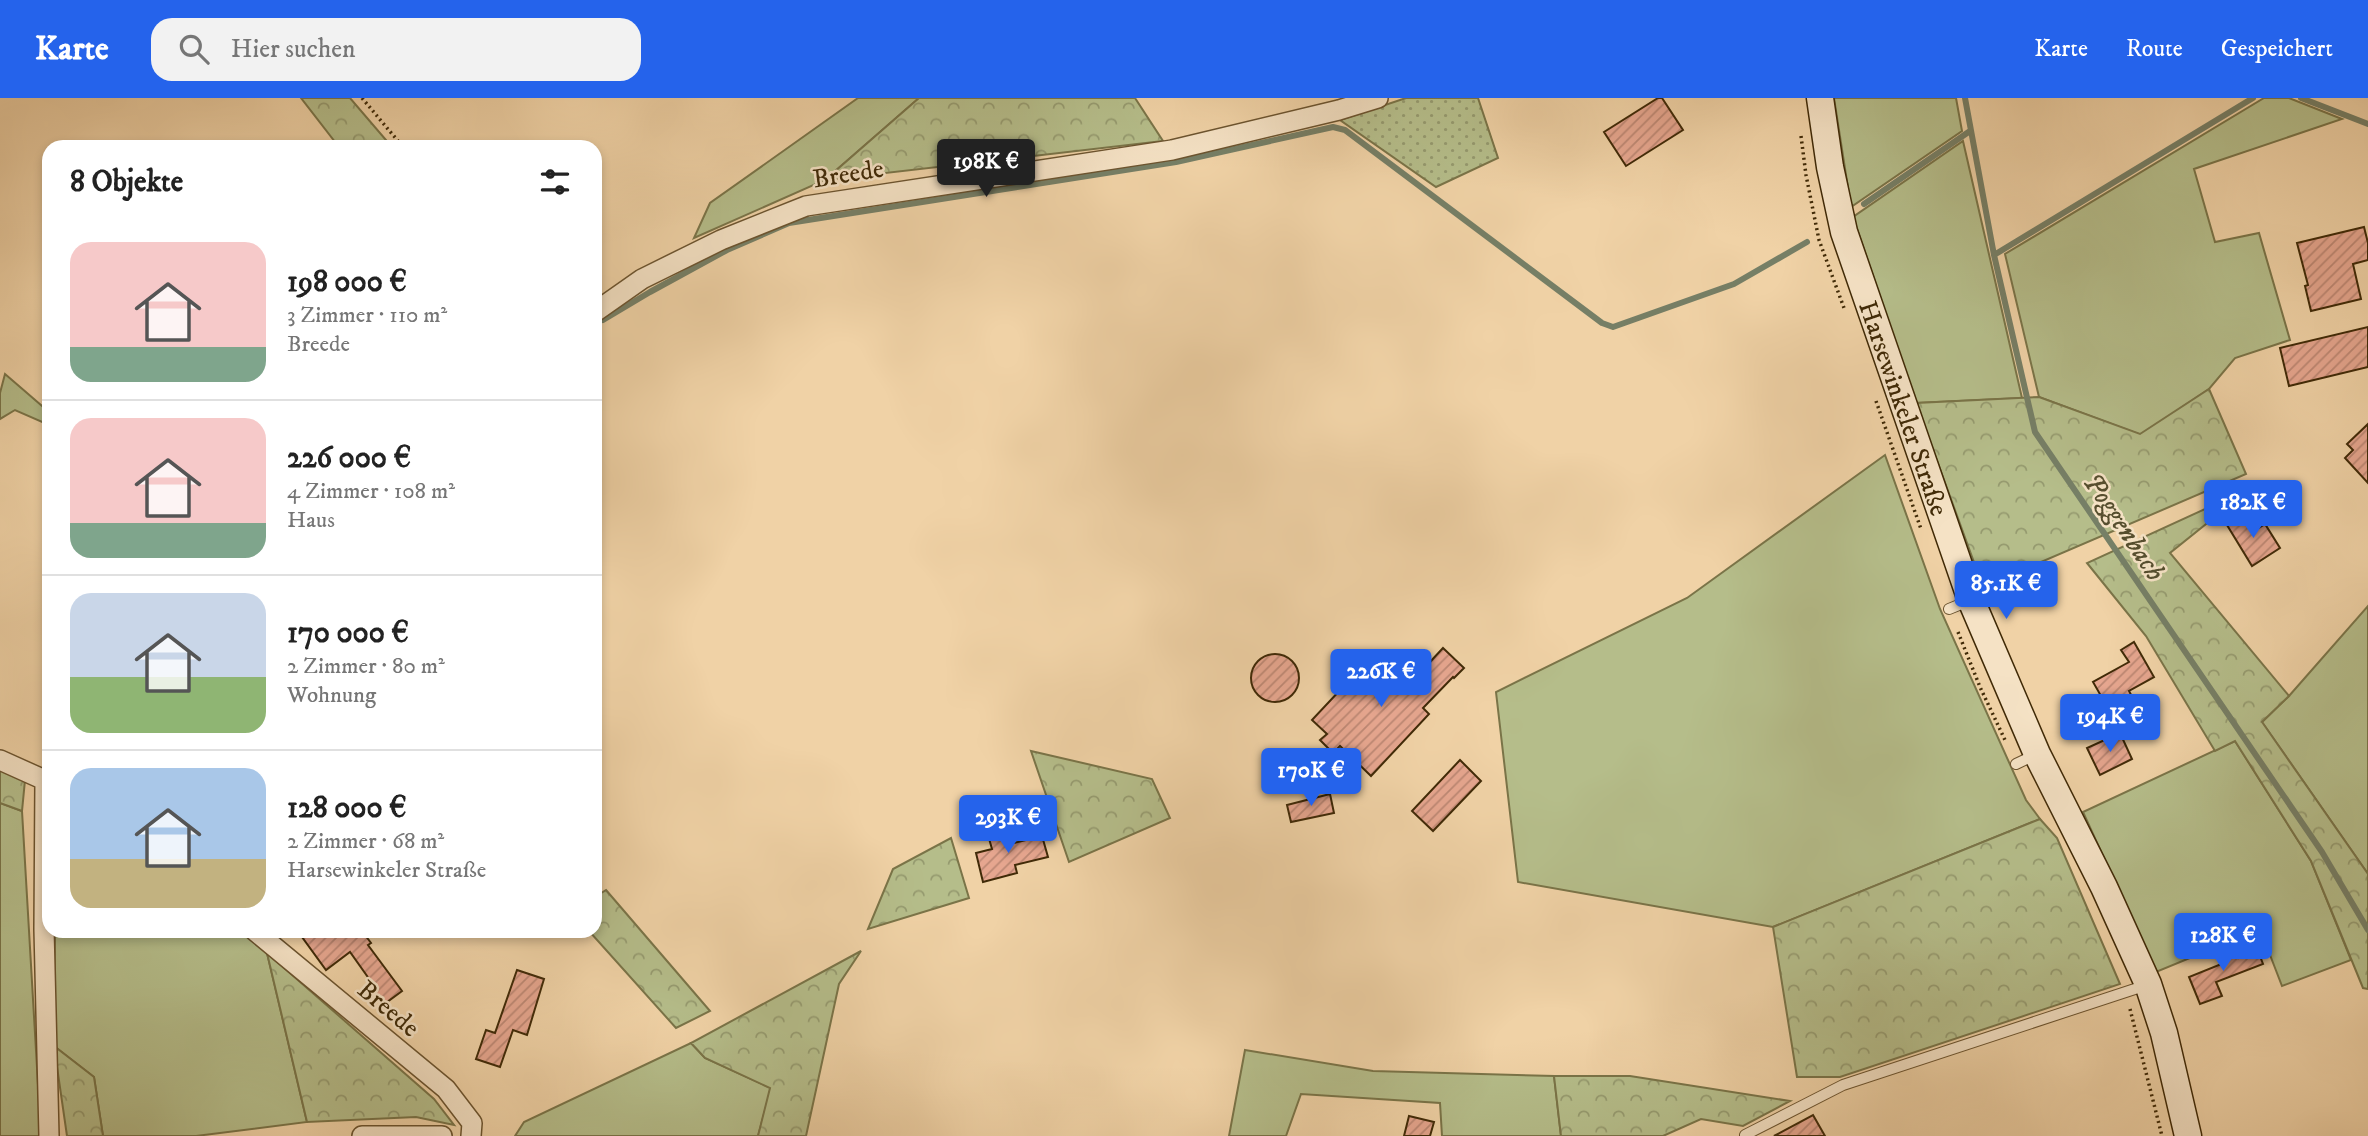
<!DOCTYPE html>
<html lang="de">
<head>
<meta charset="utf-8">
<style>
	:root { --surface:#fff; --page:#f2f2f2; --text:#222; --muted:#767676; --line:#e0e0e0; --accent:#2563eb }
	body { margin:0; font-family:"IM FELL DW Pica",serif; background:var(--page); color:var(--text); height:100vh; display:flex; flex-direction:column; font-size:26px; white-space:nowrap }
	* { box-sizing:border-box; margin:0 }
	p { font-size:23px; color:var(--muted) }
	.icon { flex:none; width:38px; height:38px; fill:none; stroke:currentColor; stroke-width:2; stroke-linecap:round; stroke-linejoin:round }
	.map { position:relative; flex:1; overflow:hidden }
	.side { position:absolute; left:42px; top:42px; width:560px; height:798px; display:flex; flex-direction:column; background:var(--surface); border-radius:21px; box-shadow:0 4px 10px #0003 }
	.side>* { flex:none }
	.price { position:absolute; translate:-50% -60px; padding:0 16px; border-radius:7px; background:var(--accent); color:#fff; font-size:23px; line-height:46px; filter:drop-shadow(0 2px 4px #0008) }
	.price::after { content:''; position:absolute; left:50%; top:42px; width:21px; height:16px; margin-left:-10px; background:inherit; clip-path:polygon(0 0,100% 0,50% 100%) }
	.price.current { background:#222; color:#fff }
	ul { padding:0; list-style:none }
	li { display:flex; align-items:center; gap:21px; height:175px; padding:0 28px }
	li+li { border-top:2px solid var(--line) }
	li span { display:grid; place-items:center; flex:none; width:196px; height:140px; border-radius:21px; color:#555 }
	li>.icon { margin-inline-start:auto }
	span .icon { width:84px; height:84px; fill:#fffc; stroke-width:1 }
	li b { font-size:30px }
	h2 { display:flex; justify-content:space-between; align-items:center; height:84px; padding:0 28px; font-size:30px }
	header { display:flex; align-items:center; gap:42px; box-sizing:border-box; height:98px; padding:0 35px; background:var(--accent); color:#fff }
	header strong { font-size:33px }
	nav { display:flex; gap:38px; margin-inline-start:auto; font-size:24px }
	.search { width:490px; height:63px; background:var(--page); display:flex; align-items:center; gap:18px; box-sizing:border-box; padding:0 24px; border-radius:21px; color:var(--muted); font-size:26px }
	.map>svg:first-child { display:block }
</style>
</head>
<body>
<header>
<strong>Karte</strong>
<div class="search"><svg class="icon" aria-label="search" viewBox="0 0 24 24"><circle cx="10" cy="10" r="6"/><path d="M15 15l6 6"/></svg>Hier suchen</div>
<nav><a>Karte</a><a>Route</a><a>Gespeichert</a></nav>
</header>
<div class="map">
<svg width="2368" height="1038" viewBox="0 0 2368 1038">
	<defs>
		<pattern id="forest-crowns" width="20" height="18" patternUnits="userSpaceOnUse" patternTransform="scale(1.75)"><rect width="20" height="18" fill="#b5bd8a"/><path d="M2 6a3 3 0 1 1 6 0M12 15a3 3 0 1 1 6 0" fill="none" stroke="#959a6f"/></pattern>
		<pattern id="garden-dots" width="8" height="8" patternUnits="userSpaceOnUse" patternTransform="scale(1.75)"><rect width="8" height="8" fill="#b5bd8a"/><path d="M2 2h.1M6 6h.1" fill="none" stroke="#959a6f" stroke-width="1.8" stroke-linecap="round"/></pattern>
		<pattern id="building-hatch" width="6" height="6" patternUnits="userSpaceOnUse" patternTransform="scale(1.75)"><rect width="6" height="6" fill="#e6a68f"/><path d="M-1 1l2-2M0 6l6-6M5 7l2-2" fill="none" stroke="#bc8773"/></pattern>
	</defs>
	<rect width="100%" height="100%" fill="#f0d2a6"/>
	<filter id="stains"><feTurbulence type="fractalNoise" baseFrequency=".00286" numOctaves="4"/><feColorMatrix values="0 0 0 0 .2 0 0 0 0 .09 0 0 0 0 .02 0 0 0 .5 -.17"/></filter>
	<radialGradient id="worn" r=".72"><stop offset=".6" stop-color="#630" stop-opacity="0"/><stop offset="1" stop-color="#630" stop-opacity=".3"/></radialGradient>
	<path fill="#b5bd8a" stroke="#7a7448" stroke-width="2" d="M858,0H919L825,82L694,140L710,105Z
		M1834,0H1956L1962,33L1851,109Z
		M2264,0H2289L2342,21L2194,71L2215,144L2259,135L2290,242L2235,260L2209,291L2141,337L2039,299L2005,156Z
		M1963,43L2022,300L1916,305L1853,119Z
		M5,276L49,314V327L15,312L0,321V295Z
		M1885,357L1940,511L2026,702L2040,721L1773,829L1518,784L1496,594L1687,500Z
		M2368,508V776L2262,624L2289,598Z
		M2235,643L2311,763L2351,862L2282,888L2260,831L2156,874L2083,714Z
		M0,705L22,713L41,1038H0Z
		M55,833H242L267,855L307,1024L196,1038H103L94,979L54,948Z
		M691,945L705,960L771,990L758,1038H515L524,1024Z
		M1245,952L1373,973L1554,978L1561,1038H1442L1440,1005L1301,996L1286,1038H1229Z"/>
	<path fill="url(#forest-crowns)" stroke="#7a7448" stroke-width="2" d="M301,0H350L392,49H339Z
		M919,0H1135L1163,43L825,82Z
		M2209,291L2246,376L1983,489L1916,305L2039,299L2140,336Z
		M2251,390L2170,455L2289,598L2262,624L2368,776V891L2363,890L2311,763L2235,643L2215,653L2146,538L2087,465Z
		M1031,653L1152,681L1170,720L1069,764Z
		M0,671L25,682L22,713L0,705Z
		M2040,721L2057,740L2120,886L1840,979H1797L1773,829Z
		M951,740L969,800L868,831L893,771Z
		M606,792L710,913L676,930L589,833H595V799Z
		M861,853L839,886L806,1038H758L770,990L705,960L691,945Z
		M267,855L434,1001L454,1027L416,1019L307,1024Z
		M54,948L94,979L103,1038H67Z
		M1554,978H1630L1790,1003L1743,1028L1701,1021L1663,1038H1561Z"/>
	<path fill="url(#garden-dots)" stroke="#7a7448" stroke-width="2" d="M1406,0H1478L1498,60L1436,89L1340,22Z"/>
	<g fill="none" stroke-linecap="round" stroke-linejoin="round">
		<path stroke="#767f66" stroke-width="6" d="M1965,0L1994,157L2035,334L2322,754L2368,832
			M2301,0L2368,26
			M1864,106L1970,33
			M1994,157L2253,0
			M603,222L650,194L727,152L789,125L1176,64L1333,29L1345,32L1602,225L1613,229L1734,186L1807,144"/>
	</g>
	<path fill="url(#building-hatch)" stroke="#402a07" stroke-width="2" d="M1658,0H1662L1683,32L1626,68L1604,34Z
		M2364,129L2368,145V162L2353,166L2361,201L2311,213L2305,188L2308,187L2297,145Z
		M2368,229V269L2289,288L2280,250Z
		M2368,326V385L2345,360L2353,352L2347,346Z
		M2244,416L2254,433L2265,426L2280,450L2252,468L2227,427Z
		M2134,544L2154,579L2129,593L2136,606L2113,619L2093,584L2129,564L2121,552Z
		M1443,550L1464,570L1454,580L1453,579L1423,610L1429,616L1371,678L1340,648L1333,655L1320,642L1327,636L1312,622L1343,589L1339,585L1367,556L1404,592Z
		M1251 580a24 24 0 1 1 48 0a24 24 0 1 1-48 0Z
		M2120,635L2132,661L2100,677L2087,650Z
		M1460,662L1481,683L1433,733L1412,713Z
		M1330,696L1334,715L1291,724L1287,707Z
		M1006,732L1010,746L1042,738L1048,759L1015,767L1017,775L983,784L976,755L992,751L988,737Z
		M311,833H362L371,845L368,847L402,893L383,907L369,887L372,885L350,854L326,872L302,839Z
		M2234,846L2239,860L2258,853L2263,866L2216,884L2222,898L2200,906L2189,879L2224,865L2219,852Z
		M517,872L544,881L527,937L513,932L500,969L476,961L486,932L495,935Z
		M1813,1017L1825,1038H1774Z
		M1409,1018L1434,1024L1430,1038H1404Z"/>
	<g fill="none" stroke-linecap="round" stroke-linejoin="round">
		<g stroke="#6c542f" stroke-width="12">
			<path id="lane" d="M1949,511L1971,502
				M2016,666L2037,656
				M1745,1037L1843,987L2147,887"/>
		</g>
		<g stroke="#6c542f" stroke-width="22">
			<path id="street" d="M595,214L642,181L721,142L806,108L1172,52L1339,12L1378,0
				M0,662L49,684
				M49,678L45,682L44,831L49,1038
				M255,833L446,991L472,1025L471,1038
				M362,1038H442"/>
		</g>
		<g stroke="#402a07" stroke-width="29">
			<path id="secondary" d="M1820,0L1830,69L1844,134L1971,502L2037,656L2104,789L2148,886L2164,935L2188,1038"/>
		</g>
		<path stroke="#402a07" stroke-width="3.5" stroke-dasharray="2 3.5" stroke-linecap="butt" d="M362,0L403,49
			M1801,38L1806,77L1819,142L1844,210
			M1876,303L1921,431
			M1958,534L1980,589L2005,642
			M2130,911L2162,1038"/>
		<use href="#lane" stroke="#f5e2c5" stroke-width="10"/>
		<use href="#street" stroke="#f5e2c5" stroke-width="19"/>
		<use href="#secondary" stroke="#f5e2c5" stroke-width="26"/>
	</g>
	<g text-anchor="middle" stroke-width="5" stroke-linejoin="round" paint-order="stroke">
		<g font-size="26" fill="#402a07" stroke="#f5e2c5">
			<text transform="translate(848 75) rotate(-9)" y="9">Breede</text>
			<text transform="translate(1904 310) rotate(71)" y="9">Harsewinkeler Straße</text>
			<text transform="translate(389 910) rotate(40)" y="9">Breede</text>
		</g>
		<g font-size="28" font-style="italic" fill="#564e2e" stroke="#f5e2c5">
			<text transform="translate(2125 428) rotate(56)" y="10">Poggenbach</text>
		</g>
	</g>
	<rect width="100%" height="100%" filter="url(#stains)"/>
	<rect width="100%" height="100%" fill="url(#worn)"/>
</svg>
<b class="price current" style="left:986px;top:101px">198K €</b>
<b class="price" style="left:2253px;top:442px">182K €</b>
<b class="price" style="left:2006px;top:523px">85.1K €</b>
<b class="price" style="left:1381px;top:611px">226K €</b>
<b class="price" style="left:2110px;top:656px">194K €</b>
<b class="price" style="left:1311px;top:710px">170K €</b>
<b class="price" style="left:1008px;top:757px">293K €</b>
<b class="price" style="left:2223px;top:875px">128K €</b>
<section class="side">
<h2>8 Objekte<svg class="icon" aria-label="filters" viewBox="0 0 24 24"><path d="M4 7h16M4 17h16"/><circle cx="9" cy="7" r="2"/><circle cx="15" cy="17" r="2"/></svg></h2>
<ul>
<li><span style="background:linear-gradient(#f6c9c9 75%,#7fa58c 0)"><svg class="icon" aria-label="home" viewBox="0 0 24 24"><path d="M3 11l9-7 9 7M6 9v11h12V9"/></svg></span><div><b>198 000 €</b><p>3 Zimmer · 110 m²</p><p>Breede</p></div></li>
<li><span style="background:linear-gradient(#f6c9c9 75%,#7fa58c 0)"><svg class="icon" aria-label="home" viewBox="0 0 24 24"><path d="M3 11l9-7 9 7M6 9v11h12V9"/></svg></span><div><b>226 000 €</b><p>4 Zimmer · 108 m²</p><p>Haus</p></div></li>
<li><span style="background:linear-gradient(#c9d6e8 60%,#8fb573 0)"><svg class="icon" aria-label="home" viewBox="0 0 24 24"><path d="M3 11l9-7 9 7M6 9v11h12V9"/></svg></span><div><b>170 000 €</b><p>2 Zimmer · 80 m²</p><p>Wohnung</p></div></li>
<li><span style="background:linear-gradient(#a9c7e8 65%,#c2b280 0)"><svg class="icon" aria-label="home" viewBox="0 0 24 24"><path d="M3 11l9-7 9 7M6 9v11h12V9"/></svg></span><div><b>128 000 €</b><p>2 Zimmer · 68 m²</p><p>Harsewinkeler Straße</p></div></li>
</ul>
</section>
</div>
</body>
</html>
